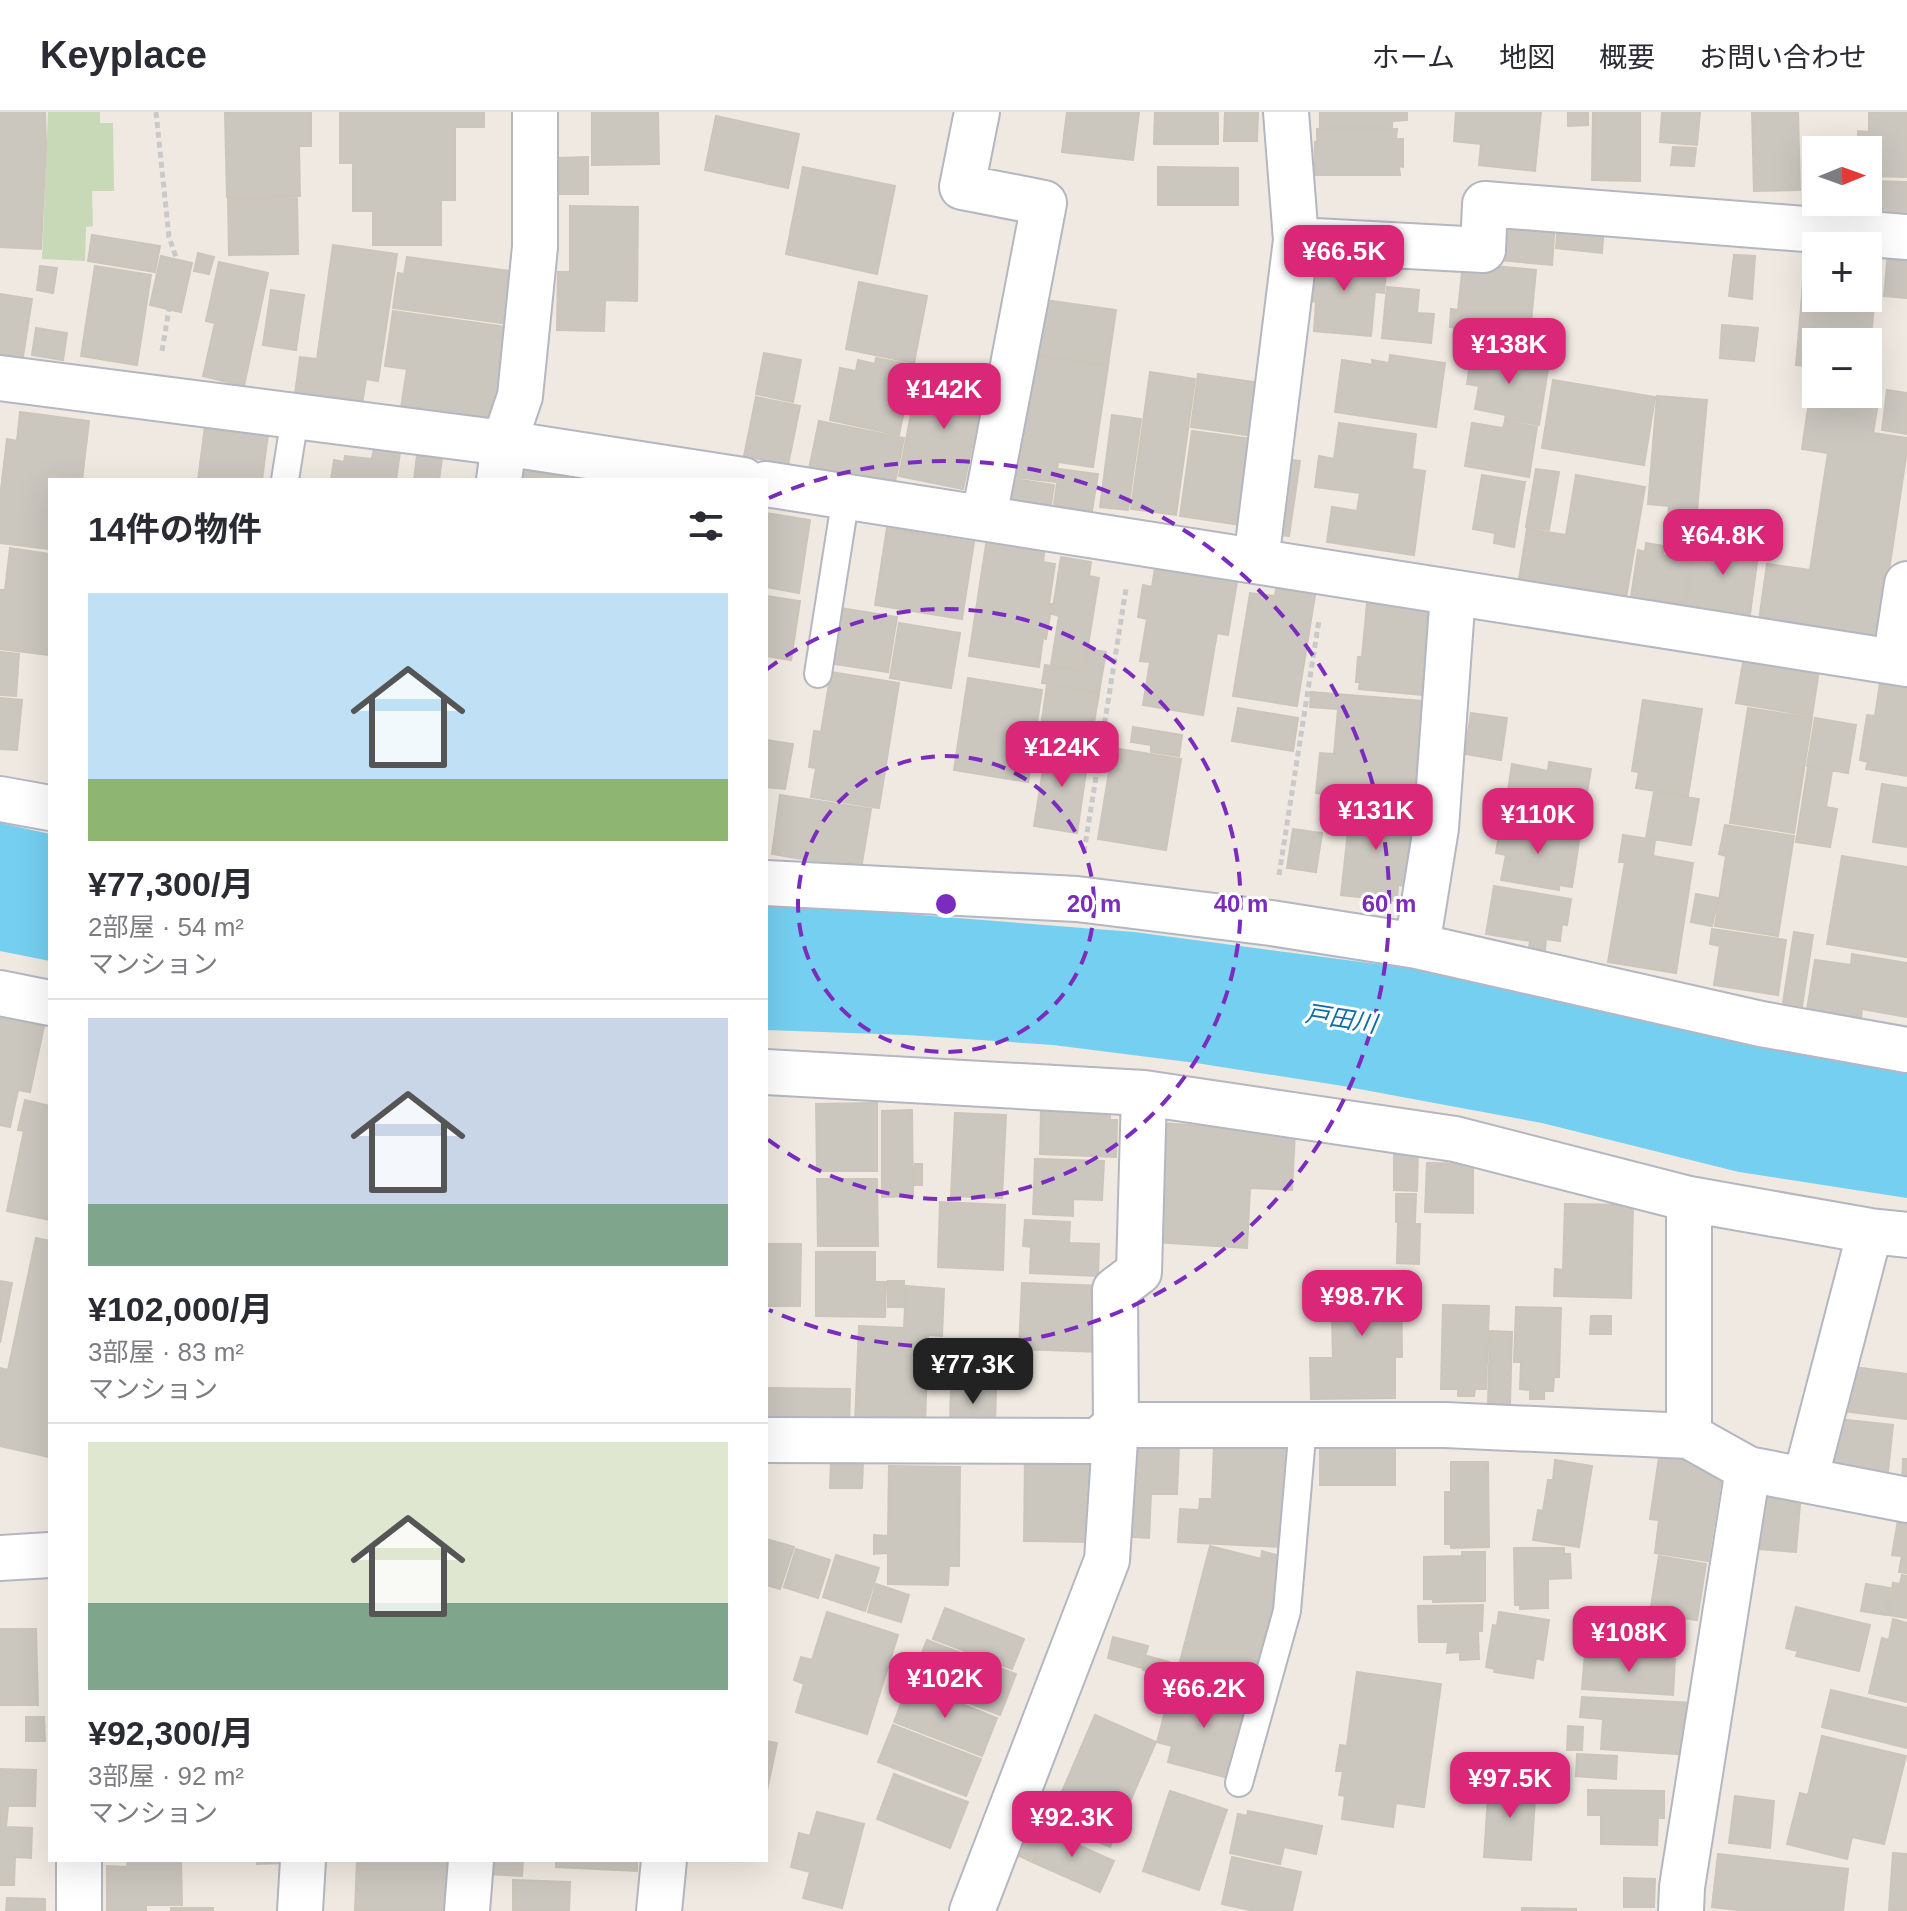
<!DOCTYPE html>
<html lang="ja">
<head>
<meta charset="utf-8">
<style>
	:root { --surface:#fff; --page:#f7f7f7; --text:#2b2b33; --muted:#7c7c81; --line:#e1e1e2; --accent:#db2777 }
	body { margin:0; font-family:Arial,"Noto Sans JP",sans-serif; background:var(--page); color:var(--text); height:100vh; display:flex; flex-direction:column; font-size:30px; white-space:nowrap }
	* { box-sizing:border-box; margin:0 }
	p { font-size:26px; color:var(--muted) }
	.icon { flex:none; width:44px; height:44px; fill:none; stroke:currentColor; stroke-width:2; stroke-linecap:round; stroke-linejoin:round }
	.map { position:relative; flex:1; overflow:hidden }
	.details { position:absolute; left:48px; top:366px; width:720px; height:1384px; display:flex; flex-direction:column; background:var(--surface); border-radius:0px; box-shadow:0 8px 32px #0002 }
	.details>* { flex:none }
	.needle { width:52px; rotate:89deg }
	.fabs { position:absolute; left:1802px; top:24px; display:grid; gap:16px }
	.fabs a { display:grid; place-items:center; width:80px; height:80px; border-radius:0px; background:var(--surface); box-shadow:0 8px 32px #0002; font-size:40px }
	.price { position:absolute; translate:-50% -68px; padding:0 18px; border-radius:16px; background:var(--accent); color:#fff; font-size:26px; line-height:52px; filter:drop-shadow(0 2px 4px #0008) }
	.price::after { content:''; position:absolute; left:50%; top:48px; width:24px; height:18px; margin-left:-12px; background:inherit; clip-path:polygon(0 0,100% 0,50% 100%) }
	.price.active { background:#222; color:#fff }
	ul { padding:0; list-style:none }
	li { display:grid; align-content:center; gap:16px; height:424px; padding:0 40px }
	li+li { border-top:2px solid var(--line) }
	li span { display:grid; place-items:center; height:248px; border-radius:0px; color:#555 }
	li>.icon { margin-inline-start:auto }
	span .icon { width:144px; height:144px; fill:#fffc; stroke-width:1 }
	li b { font-size:34px }
	h2 { display:flex; justify-content:space-between; align-items:center; height:96px; padding:0 40px; font-size:34px }
	header { display:flex; align-items:center; gap:48px; box-sizing:border-box; height:112px; padding:0 40px; background:var(--surface); border-bottom:2px solid var(--line) }
	header strong { font-size:38px }
	nav { display:flex; gap:44px; margin-inline-start:auto; font-size:28px }
	.map>svg:first-child { display:block }
</style>
</head>
<body>
<header>
<strong>Keyplace</strong>
<nav><a>ホーム</a><a>地図</a><a>概要</a><a>お問い合わせ</a></nav>
</header>
<div class="map">
<svg width="1907" height="1799" viewBox="0 0 1907 1799">
	<rect width="100%" height="100%" fill="#efe9e1"/>
	<path fill="#c8d9b8" d="M48,0H100V11H113L114,79H92L93,114L86,115L85,149L42,147Z"/>
	<path fill="#75cff0" d="M0,711L50,722V849L0,839Z
		M766,791L1134,820L1445,861L1763,932L1907,962V1086L1739,1060L1542,1011L1343,974L1196,951L1053,933L907,923L766,918Z"/>
	<path fill="#cbc7bf" stroke="#cbc5ba" stroke-width="2" d="M0,0H45L46,33L41,137L0,135Z
		M225,0H311V34H299L300,84L227,85Z
		M340,0H484V15H455V88H441V133H373V99H353V51H340Z
		M592,0H658L659,52L592,53Z
		M1067,0H1139L1133,48L1062,40Z
		M1155,0H1218V32H1154Z
		M1225,0H1258L1257,29H1224Z
		M1320,0H1407V8L1392,9V15H1320Z
		M1456,0H1541L1535,59L1479,53L1481,32L1454,29Z
		M1568,0H1588V13L1568,14Z
		M1593,0H1640V69L1592,68Z
		M1662,0H1700L1697,33L1660,30Z
		M1752,0H1798L1800,78L1754,79Z
		M1869,0H1907V65L1868,64V38H1858V19L1869,20Z
		M716,4L799,22L788,76L705,58Z
		M1317,17H1397L1396,27H1403V55L1399,54L1400,63H1314L1315,30H1317Z
		M1673,35L1696,36L1694,54L1671,53Z
		M588,45V82H559L558,46Z
		M803,55L895,74L877,162L786,142Z
		M1158,55L1238,56V93H1158Z
		M1868,69L1907,70V112L1858,111V90H1868Z
		M297,86L298,142L229,143L228,87Z
		M570,94L638,95L637,189L605,188L604,219L557,218L558,160H570Z
		M1491,104L1555,110L1552,153L1488,147Z
		M1558,109L1604,113L1602,141L1556,136Z
		M92,123L160,134L155,160L88,149Z
		M333,133L397,142L378,269L366,267L362,292L295,282L300,245L317,247Z
		M1806,137L1816,138V186H1868V142L1879,143L1871,224L1863,223L1862,230H1816V255L1796,253Z
		M1888,140L1907,141V186L1884,184Z
		M198,141L214,145L209,162L194,159Z
		M1309,143L1387,150L1384,181L1375,180L1371,224L1314,219L1316,190L1304,188Z
		M1734,143L1755,144L1752,187L1729,184Z
		M161,144L192,151L181,200L150,193Z
		M407,145L517,160L509,212L393,196L398,161L404,162Z
		M219,150L268,161L244,274L203,264L215,211L206,209Z
		M1463,151L1536,158L1528,242L1464,235L1466,217L1450,215L1451,197L1458,198Z
		M40,154L57,156L53,181L37,178Z
		M95,154L151,163L137,253L81,244Z
		M859,170L927,184L914,251L846,237Z
		M1387,175L1419,178L1417,201L1434,202L1431,231L1382,226Z
		M271,178L304,183L296,238L263,233Z
		M0,182L32,187L22,251L0,248Z
		M1031,186L1116,198L1108,253L1023,241Z
		M393,199L514,216L503,297L488,314L400,302L407,257L385,254Z
		M1722,213L1758,216L1754,249L1720,246Z
		M36,216L67,221L63,248L32,243Z
		M1472,239L1549,251L1539,313L1505,307L1506,303L1475,297L1479,274L1467,272Z
		M764,241L801,248L793,290L756,282Z
		M1390,243L1445,251L1436,315L1335,300L1342,248L1373,253L1372,248L1389,251Z
		M1032,244L1108,254L1093,355L1058,350L1055,370L1015,365Z
		M876,246L913,253L899,323L830,308L840,256L856,259L858,248L875,252Z
		M933,258L986,268L963,377L899,364L912,297L924,299Z
		M1150,260L1195,267L1176,403L1131,397Z
		M1198,262L1268,272L1261,325L1191,315Z
		M1553,268L1655,285L1644,353L1542,336Z
		M1812,269L1816,270V282H1868V278L1880,280L1873,321L1907,326V338L1879,526L1759,508L1767,452L1810,458L1828,341L1802,337Z
		M1887,278L1907,281V322L1882,318Z
		M1657,284L1707,288L1694,432L1666,429L1669,394L1648,392Z
		M756,285L800,294L788,353L744,344Z
		M20,300L89,309L82,368H50V437L0,431V386L7,327L17,329Z
		M1112,303L1141,307L1128,398L1100,395Z
		M819,309L904,326L894,375L809,357Z
		M1505,309L1537,315L1529,365L1465,354L1472,311L1503,316Z
		M1339,311L1416,322L1412,357L1425,359L1414,443L1327,430L1332,395L1357,399L1360,381L1315,375L1319,344L1334,347Z
		M205,314L268,322L262,368H198Z
		M1192,319L1253,327L1241,413L1180,404Z
		M374,337L400,340L396,368H331L334,348L344,350L345,344L372,347Z
		M417,343L442,346L439,368H414Z
		M1280,346L1300,349L1289,424L1269,421Z
		M513,356L569,365V368H511Z
		M1059,357L1098,362L1092,399L1054,393Z
		M1536,357L1559,360L1549,418L1526,415Z
		M1482,363L1525,370L1514,435L1494,431L1495,421L1473,417Z
		M1576,363L1645,375L1626,486L1519,467L1527,417L1566,423Z
		M1001,365L1054,373L1051,393L998,386Z
		M766,401L810,408L799,481L766,475Z
		M887,416L974,430L962,507L875,493Z
		M987,426L1045,435L1043,450L1055,452L1049,492H1052L1046,527L1043,526L1039,555L969,544Z
		M1707,428L1759,436L1750,502L1686,493L1694,439L1705,441Z
		M1646,431L1664,434L1663,443L1691,447L1685,493L1631,485L1638,438L1645,440Z
		M10,436L50,442V543L0,537V478H5Z
		M1061,445L1091,450L1089,464L1099,466L1084,558L1051,553L1059,504L1052,502Z
		M1155,456L1237,470L1228,523L1217,521L1203,603L1143,593L1150,550L1140,549L1147,507L1138,505L1143,473L1152,475Z
		M1277,471L1316,477L1297,594L1233,584L1250,481L1275,484Z
		M766,484L800,489L791,548L766,544Z
		M1367,491L1428,496L1422,583L1359,577L1360,570H1356L1358,545H1362Z
		M834,495L897,505L888,560L834,552L835,545L826,544Z
		M899,511L960,521L951,576L890,566Z
		M1089,537L1106,540L1099,580L1042,571L1045,553L1085,560Z
		M0,540L19,542L16,584L0,583Z
		M1744,545L1819,558L1812,604L1736,591Z
		M831,560L899,571L879,696L811,685L816,656L809,655L814,619L821,620Z
		M968,566L1042,578L1028,670L954,658Z
		M1880,571L1907,575V664L1866,657L1868,650L1860,648L1867,603L1875,604Z
		M1047,573L1099,582L1092,622L1041,614Z
		M1311,580L1422,589L1414,690L1316,681L1320,641L1334,642L1338,597L1310,595Z
		M0,586L22,588L17,638L0,637Z
		M1643,588L1702,597L1688,684L1636,676L1639,660L1632,659Z
		M1238,596L1298,606L1293,639L1232,629Z
		M1748,596L1812,606L1794,721L1730,711Z
		M1471,601L1507,606L1501,648L1465,642Z
		M1815,606L1856,613L1848,661L1807,654Z
		M1133,615L1182,623L1179,644L1151,640V633L1131,630Z
		M766,628L793,632L785,677L766,675Z
		M1047,632L1089,640L1077,721L1034,714Z
		M1113,636L1181,647L1166,738L1098,727Z
		M1549,650L1591,657L1582,711L1567,709L1566,715L1504,705L1512,652L1548,659Z
		M1808,655L1832,659L1826,695L1837,697L1830,735L1796,730Z
		M1882,672L1907,676V735L1873,730Z
		M1654,680L1699,687L1691,733L1646,726Z
		M780,683L871,697L861,757L772,742Z
		M1351,692L1412,699L1405,774L1398,773L1397,789L1341,783Z
		M1501,710L1580,723L1572,775L1559,773V778L1501,768L1506,743L1496,741Z
		M1725,713L1794,724L1778,824L1715,814L1726,744L1719,742Z
		M1293,717L1322,721L1316,760L1287,756Z
		M1623,723L1655,728L1653,744L1693,751L1676,861L1608,850L1625,750H1619Z
		M1842,744L1907,755L1906,845L1827,832Z
		M1494,774L1571,787L1567,813L1562,812L1560,829L1546,827L1545,838L1529,836L1530,829L1486,822Z
		M1696,782L1718,786L1712,814L1691,810Z
		M1712,817L1786,828L1778,883L1714,873L1720,834L1710,832Z
		M1794,820L1813,823L1802,894L1783,891Z
		M1852,842L1907,851V905L1862,897L1861,906L1807,898L1815,848L1851,853Z
		M0,905L44,914L30,980L18,978L10,1015L0,1013Z
		M25,988L50,994V1108L7,1099L24,1019L18,1018Z
		M877,991V1059H817L816,992Z
		M1041,996L1110,999V1008H1117L1116,1045L1040,1042Z
		M912,998L913,1084L882,1085V999Z
		M955,1001L1006,1003L1002,1086L951,1084Z
		M1160,1011L1295,1020L1292,1078L1250,1076L1247,1136L1154,1130Z
		M1394,1037H1418L1417,1079L1394,1078Z
		M1035,1047L1104,1049L1102,1088L1073,1087V1104L1033,1102Z
		M1427,1051L1473,1052V1101L1425,1100Z
		M915,1052H922V1073H914Z
		M817,1067H877L878,1134H818Z
		M1396,1082H1416L1415,1110H1396Z
		M940,1090L1005,1093L1003,1158L938,1155Z
		M1565,1092L1633,1093L1631,1186L1554,1184L1555,1157L1563,1158Z
		M1025,1108L1070,1110L1069,1131L1099,1132L1098,1164L1030,1161L1031,1135L1023,1134Z
		M1398,1112H1420L1419,1152L1397,1151Z
		M36,1126L50,1129L49,1345L0,1334V1256L8,1258Z
		M766,1132H801L800,1194H766Z
		M816,1140H875V1170H886L885,1205L816,1204Z
		M1401,1160L1402,1245H1395V1286L1311,1287L1310,1246H1333L1331,1162Z
		M0,1169L12,1171L0,1231Z
		M888,1169H904V1195H888Z
		M1022,1171L1104,1174L1101,1240L1019,1237Z
		M906,1174L944,1177L942,1224L928,1223L925,1313L855,1311L859,1214L904,1216Z
		M1443,1193L1489,1194L1486,1277H1475L1474,1284H1458V1277H1441Z
		M1516,1195L1561,1196L1559,1265H1554L1553,1279H1544V1287H1530V1278L1520,1277L1521,1250H1514Z
		M1591,1204H1611V1222H1590Z
		M1490,1219L1512,1220L1510,1292H1488Z
		M1846,1254L1907,1262V1307L1841,1299Z
		M951,1273L996,1275L995,1315L950,1313Z
		M766,1276L850,1277L849,1324L766,1322Z
		M1828,1306L1893,1313L1887,1369L1821,1360Z
		M1347,1330V1335H1395V1373H1320V1331Z
		M1214,1331L1287,1335L1283,1435L1178,1430L1180,1397L1199,1398L1200,1387H1212Z
		M1123,1332L1179,1334L1177,1382H1151L1149,1426L1119,1424Z
		M1025,1344L1098,1345L1097,1430L1024,1429Z
		M1659,1345L1723,1355L1708,1449L1655,1441L1659,1408L1650,1407Z
		M1903,1347H1907V1375H1902Z
		M1555,1348L1592,1354L1579,1435L1533,1428L1538,1398L1543,1399L1548,1368H1553Z
		M831,1349L863,1350L862,1376H830Z
		M1451,1350H1488L1489,1435L1451,1436V1432H1445V1380H1451Z
		M889,1354L960,1355L959,1454H949L948,1473L888,1472V1441L874,1442V1423L888,1424Z
		M1763,1378L1801,1381L1796,1440L1759,1437Z
		M1900,1396L1907,1397V1461L1899,1460L1902,1444L1892,1443Z
		M766,1427L794,1435L780,1477L766,1473Z
		M1210,1434L1261,1447L1262,1439L1280,1444L1276,1497L1253,1586L1176,1565Z
		M1514,1436H1564V1442H1570L1571,1466L1548,1467V1496L1520,1497V1493H1515Z
		M796,1437L830,1448L818,1486L784,1475Z
		M1462,1440H1485V1489L1433,1490V1487H1424V1445L1462,1444Z
		M836,1443L879,1456L865,1499L823,1485Z
		M1659,1444L1706,1452L1697,1508L1650,1501Z
		M1902,1463L1907,1464V1506L1888,1503L1893,1471L1900,1472Z
		M876,1472L909,1483L901,1510L868,1500Z
		M1866,1472L1890,1476L1886,1503L1861,1499Z
		M1483,1493L1482,1519H1478L1479,1547L1460,1548V1540L1447,1541L1448,1530H1419L1418,1494Z
		M1796,1495L1870,1513L1859,1559L1796,1544L1798,1539L1786,1536Z
		M945,1496L1024,1527L1012,1557L933,1527Z
		M827,1500L898,1523L867,1622L796,1600L804,1572L794,1568L801,1545L812,1548Z
		M1499,1500L1549,1508L1543,1548L1536,1546L1533,1566L1494,1560L1495,1557L1486,1555L1493,1513L1497,1514Z
		M1588,1502L1632,1506L1630,1541L1585,1538Z
		M1893,1507L1907,1511V1590L1869,1581L1882,1526L1889,1528Z
		M0,1517H36L38,1593H0Z
		M1113,1525L1148,1534L1142,1556L1108,1546Z
		M927,1528L1016,1562L1000,1603L911,1569Z
		M1585,1541L1675,1547L1673,1583L1582,1577Z
		M1147,1544L1169,1550L1165,1564L1143,1558Z
		M1357,1560L1441,1572L1424,1695L1396,1691L1393,1715L1342,1707L1345,1684L1339,1683L1343,1659H1336L1340,1633L1347,1634Z
		M1173,1570L1252,1591L1232,1667L1168,1650L1172,1634L1157,1630Z
		M909,1571L997,1606L982,1644L894,1610Z
		M1831,1578L1907,1596V1636L1822,1615Z
		M1582,1585L1694,1591L1691,1643L1601,1637L1603,1607L1580,1605Z
		M1095,1603L1156,1630L1110,1735L1061,1713L1070,1694L1058,1689Z
		M26,1605H44L45,1629H26Z
		M893,1613L981,1647L966,1684L878,1650Z
		M1568,1614L1583,1615L1582,1638H1567Z
		M1822,1624L1906,1644L1884,1732L1852,1725L1847,1747L1787,1732L1800,1681L1808,1683Z
		M766,1629L777,1631L767,1678L766,1677Z
		M1577,1642L1617,1644L1616,1667L1576,1664Z
		M0,1657L36,1658L35,1694H8L6,1715L32,1716L31,1746L15,1745L14,1773H0Z
		M894,1662L968,1690L950,1736L877,1707Z
		M1489,1669L1536,1672L1531,1748L1484,1745Z
		M1478,1671L1487,1672V1689L1476,1688Z
		M1588,1678L1664,1679V1706H1658L1657,1733L1601,1732V1703H1588Z
		M1170,1679L1227,1698L1199,1778L1143,1759Z
		M1735,1684L1774,1689L1770,1736L1729,1731Z
		M1248,1699L1322,1714L1316,1742L1284,1735L1280,1752L1230,1741L1238,1702L1247,1704Z
		M817,1700L864,1712L842,1796L803,1786L810,1760L791,1755L799,1721L810,1724Z
		M1026,1700L1048,1709L1030,1749L1009,1739Z
		M1049,1710L1075,1722L1071,1730L1114,1749L1100,1780L1032,1750Z
		M1893,1741L1907,1742V1799H1889Z
		M1718,1742L1848,1757L1843,1799H1746L1712,1795Z
		M1232,1745L1301,1760L1292,1799H1254L1222,1792Z
		M128,1748H181L182,1793H146V1799H107V1754L127,1755Z
		M257,1748H284V1751L257,1752Z
		M357,1748H449L448,1799H355Z
		M485,1748H523L522,1764L485,1762Z
		M556,1748H637V1759L556,1755Z
		M1624,1766L1655,1767L1654,1795H1624Z
		M513,1768L570,1770L569,1799H513Z
		M7,1786L45,1787V1799H6Z
		M171,1796H213V1799H171Z
		M1522,1796L1576,1797V1799H1522Z"/>
	<g fill="none" stroke-linecap="round" stroke-linejoin="round">
		<g stroke="#b4b7c1" stroke-width="30">
			<path id="lane" d="M285,368L295,305
				M818,562L846,384
				M1239,1671L1287,1499L1303,1313"/>
		</g>
		<g stroke="#b4b7c1" stroke-width="48">
			<path id="street" d="M977,0L962,75L1044,91L984,405
				M1296,128L1483,138L1485,92L1907,125
				M0,266L504,331L743,368
				M499,368L504,331L520,284L535,135V0
				M766,372L1907,552
				M1256,449L1296,128L1286,0
				M1895,550L1907,472
				M0,687L50,696
				M766,771L1077,787L1271,811L1417,834L1761,912L1907,938
				M1417,834L1436,716L1453,481
				M0,881L50,891
				M766,960L1144,981L1139,1160L1115,1178L1116,1313L1107,1448L972,1799
				M1144,981L1455,1027L1689,1087L1870,1119L1907,1123
				M1689,1324V1087
				M766,1328L1098,1329L1116,1313H1445L1689,1324L1748,1357L1907,1388
				M1805,1368L1870,1119
				M0,1446L50,1443
				M79,1799V1748
				M300,1799L303,1748
				M467,1799L471,1748
				M659,1799L664,1748
				M1681,1799L1682,1775L1748,1357"/>
		</g>
		<path stroke="#c9c9c9" stroke-width="5" stroke-dasharray="6 4" stroke-linecap="butt" d="M156,0L169,125L177,148
			M162,239L169,197
			M1084,740L1126,477
			M1279,763L1319,508"/>
		<use href="#lane" stroke="#fff" stroke-width="26"/>
		<use href="#street" stroke="#fff" stroke-width="44"/>
	</g>
	<g fill="none" stroke="#7b2cbf" stroke-width="4" stroke-dasharray="14 10">
		<circle cx="946" cy="792" r="148"/>
		<path d="M766 558A295 295 0 1 1 766 1026"/>
		<path d="M769 386A443 443 0 1 1 769 1198"/>
	</g>
	<g text-anchor="middle" stroke-width="6" stroke-linejoin="round" paint-order="stroke">
		<g font-size="24" font-style="italic" fill="#0d6fa3" stroke="#fff">
			<text transform="translate(1341 907) rotate(9)" y="8">戸田川</text>
		</g>
	</g>
	<circle cx="946" cy="792" r="12" fill="#7b2cbf" stroke="#fff" stroke-width="4"/>
	<g font-size="24" text-anchor="middle" font-weight="bold" fill="#7b2cbf" stroke="#fff" stroke-width="6" stroke-linejoin="round" paint-order="stroke">
		<text x="1094" y="800">20 m</text>
		<text x="1241" y="800">40 m</text>
		<text x="1389" y="800">60 m</text>
	</g>
</svg>
<div class="fabs">
<a><svg class="needle" viewBox="-14 -14 28 28"><path d="M0-13l5 13h-10z" fill="#e53935"/><path d="M0 13l5-13h-10z" fill="#7c7c81"/></svg></a>
<a>+</a>
<a>−</a>
</div>
<b class="price" style="left:1344px;top:181px">¥66.5K</b>
<b class="price" style="left:1509px;top:274px">¥138K</b>
<b class="price" style="left:944px;top:319px">¥142K</b>
<b class="price" style="left:1723px;top:465px">¥64.8K</b>
<b class="price" style="left:1062px;top:677px">¥124K</b>
<b class="price" style="left:1376px;top:740px">¥131K</b>
<b class="price" style="left:1538px;top:744px">¥110K</b>
<b class="price" style="left:1362px;top:1226px">¥98.7K</b>
<b class="price active" style="left:973px;top:1294px">¥77.3K</b>
<b class="price" style="left:1629px;top:1562px">¥108K</b>
<b class="price" style="left:945px;top:1608px">¥102K</b>
<b class="price" style="left:1204px;top:1618px">¥66.2K</b>
<b class="price" style="left:1510px;top:1708px">¥97.5K</b>
<b class="price" style="left:1072px;top:1747px">¥92.3K</b>
<section class="details">
<h2>14件の物件<svg class="icon" aria-label="filters" viewBox="0 0 24 24"><path d="M4 7h16M4 17h16"/><circle cx="9" cy="7" r="2"/><circle cx="15" cy="17" r="2"/></svg></h2>
<ul>
<li><span style="background:linear-gradient(#bfe0f5 75%,#8fb573 0)"><svg class="icon" aria-label="home" viewBox="0 0 24 24"><path d="M3 11l9-7 9 7M6 9v11h12V9"/></svg></span><div><b>¥77,300/月</b><p>2部屋 · 54 m²</p><p>マンション</p></div></li>
<li><span style="background:linear-gradient(#c9d6e8 75%,#7fa58c 0)"><svg class="icon" aria-label="home" viewBox="0 0 24 24"><path d="M3 11l9-7 9 7M6 9v11h12V9"/></svg></span><div><b>¥102,000/月</b><p>3部屋 · 83 m²</p><p>マンション</p></div></li>
<li><span style="background:linear-gradient(#dfe7d0 65%,#7fa58c 0)"><svg class="icon" aria-label="home" viewBox="0 0 24 24"><path d="M3 11l9-7 9 7M6 9v11h12V9"/></svg></span><div><b>¥92,300/月</b><p>3部屋 · 92 m²</p><p>マンション</p></div></li>
</ul>
</section>
</div>
</body>
</html>
